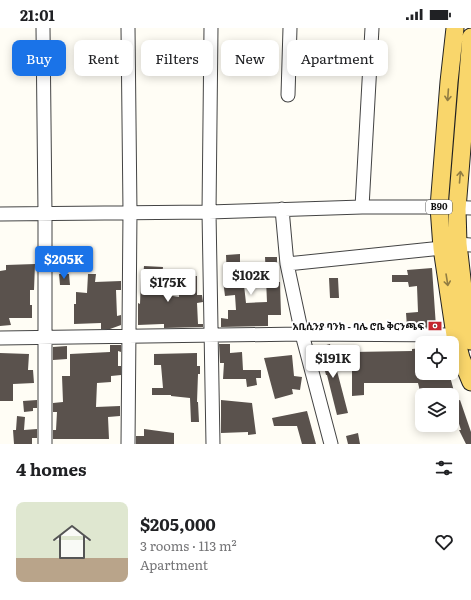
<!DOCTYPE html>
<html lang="en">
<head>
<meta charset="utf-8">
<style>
	:root { --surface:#fff; --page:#f2f2f2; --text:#202124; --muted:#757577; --line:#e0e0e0; --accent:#1a73e8 }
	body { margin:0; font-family:Literata,"Noto Sans Ethiopic",serif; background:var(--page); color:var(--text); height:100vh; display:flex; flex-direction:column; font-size:15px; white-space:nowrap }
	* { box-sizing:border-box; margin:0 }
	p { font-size:13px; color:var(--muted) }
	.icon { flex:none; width:22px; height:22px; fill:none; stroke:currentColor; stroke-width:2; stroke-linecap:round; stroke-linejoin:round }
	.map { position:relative; height:416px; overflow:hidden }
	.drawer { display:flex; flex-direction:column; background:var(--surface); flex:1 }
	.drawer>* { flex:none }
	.banner { position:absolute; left:12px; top:12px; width:447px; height:36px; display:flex; gap:8px }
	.controls { position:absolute; left:415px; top:308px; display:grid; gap:8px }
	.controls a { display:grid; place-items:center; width:44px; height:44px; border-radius:8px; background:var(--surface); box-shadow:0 2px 10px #0003; font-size:20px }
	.price { position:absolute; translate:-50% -34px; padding:0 9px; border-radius:4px; background:#fff; color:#222; font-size:13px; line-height:26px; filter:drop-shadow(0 1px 2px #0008) }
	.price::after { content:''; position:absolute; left:50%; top:24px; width:12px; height:9px; margin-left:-6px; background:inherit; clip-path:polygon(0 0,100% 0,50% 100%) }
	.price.selected { background:var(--accent); color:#fff }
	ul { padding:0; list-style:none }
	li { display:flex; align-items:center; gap:12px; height:100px; padding:0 16px }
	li+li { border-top:1px solid var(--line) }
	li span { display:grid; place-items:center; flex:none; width:112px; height:80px; border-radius:8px; color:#555 }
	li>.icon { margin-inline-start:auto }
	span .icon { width:48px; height:48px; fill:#fffc; stroke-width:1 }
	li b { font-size:17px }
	h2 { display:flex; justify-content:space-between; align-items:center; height:48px; padding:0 16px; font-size:17px }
	.chip { padding:0 14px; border-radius:8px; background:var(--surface); box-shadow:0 2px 10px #0003; font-size:14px; line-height:36px }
	.chip.selected { background:var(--accent); color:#fff }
	.status { display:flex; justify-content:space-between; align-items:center; height:28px; padding:0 20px; background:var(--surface); direction:ltr }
	.status svg { height:11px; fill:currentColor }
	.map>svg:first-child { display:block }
</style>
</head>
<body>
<div class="status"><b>21:01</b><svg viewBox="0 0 49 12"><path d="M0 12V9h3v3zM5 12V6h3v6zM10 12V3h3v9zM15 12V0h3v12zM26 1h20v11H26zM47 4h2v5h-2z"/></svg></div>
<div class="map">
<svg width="471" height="416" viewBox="0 0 471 416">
	<rect width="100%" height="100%" fill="#fffdf5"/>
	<path fill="#5a524d" d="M240,226V258L244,257L246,275L267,274L265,229H277V254H280L281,287H268V298L221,299V290L228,291V282H236L235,267L225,268L223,252H227L226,227Z
		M35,236L34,262H30V277H32V290H9L11,297L0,298V243L6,242V237Z
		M144,238L163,239L162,248L155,247V265L179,269V267H185L184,248H197V267H202L203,274L197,275L198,296H203V299L164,300V296H162L138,297V275L140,276L141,249L143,250Z
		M432,240L436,299H407L406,285L418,284L417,258L409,259L408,254H392V247H408L407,242Z
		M59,246H69L70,257H60Z
		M88,246H96L95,254L121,253V262H116L117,288L121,287V297L110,301H101V295L74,296V276H76V264L87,265Z
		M329,250H338L339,270H330Z
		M219,316H230V325L242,324L243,342H261V350H256L257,357L247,359L246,351H223L224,335H220Z
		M330,316L348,385L337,387L327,347H326L319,319Z
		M110,317H121V324L118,323V338H121V347L111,348V354L97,355L96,379L120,378V388L108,389L109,411H53V402H56L57,384H53V375L63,374L62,348H70V326L110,324Z
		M67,318V331L53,332V319Z
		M422,320V345H449L455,367H421L418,355H364V367L352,368V324L412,323V321Z
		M0,325L29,326L28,342H33L34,355L13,356V373H0Z
		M197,325V338H200V346H198L197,374H198L199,394H191L190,370L171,368V367H152V360H163L161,337H154V326Z
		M292,327L294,348L302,349L300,362L292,361L293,366L275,371L264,330Z
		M37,372V380H33V383L24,384L23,373Z
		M221,372L252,375L256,406L248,407V404L221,405Z
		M460,372L471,404V416H466L459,402H461L452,374Z
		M307,383L316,416H302L297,398H274L272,390Z
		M17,388L25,389L24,402L37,401V410H32V416H14L13,402H16Z
		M144,401L174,405V416H136V408H144Z
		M358,405L360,416H348L346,408Z"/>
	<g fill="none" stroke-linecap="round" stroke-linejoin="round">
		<g stroke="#444" stroke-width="15">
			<path id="minor" d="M43,0L45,185V416
				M128,0L130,184L128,416
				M211,0L209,184L213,416
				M288,67L290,0
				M362,179L372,0
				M282,181L287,236L302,306L331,416
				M0,186L209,184L362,179H439L471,180
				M458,216L471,217
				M287,236L442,220
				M0,310L302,306L455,307"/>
		</g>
		<g stroke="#222" stroke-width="19">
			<path id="major" d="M455,0L449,54L439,179L442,220L455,307L461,330L471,354
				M471,9L457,181L458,216L467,295L471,313"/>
		</g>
		<use href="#minor" stroke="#fff" stroke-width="13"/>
		<use href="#major" stroke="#f9d66b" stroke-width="17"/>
	</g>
	<defs><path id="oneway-shaft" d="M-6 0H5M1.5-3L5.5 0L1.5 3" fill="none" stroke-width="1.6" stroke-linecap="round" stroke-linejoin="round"/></defs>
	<g stroke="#917d42">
		<use href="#oneway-shaft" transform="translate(448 67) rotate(94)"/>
		<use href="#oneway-shaft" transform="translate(460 149) rotate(-85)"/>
		<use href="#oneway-shaft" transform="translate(447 252) rotate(81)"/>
	</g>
	<defs>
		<g id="bank-bare" transform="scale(1.08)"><path d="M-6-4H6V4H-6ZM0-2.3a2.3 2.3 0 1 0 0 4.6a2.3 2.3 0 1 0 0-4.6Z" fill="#c4262e" stroke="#fff" stroke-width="2.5" paint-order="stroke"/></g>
	</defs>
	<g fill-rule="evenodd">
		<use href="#bank-bare" x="435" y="298"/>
	</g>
	<g text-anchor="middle" stroke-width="4" stroke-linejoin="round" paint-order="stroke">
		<rect fill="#fff" stroke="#585858" stroke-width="1" x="426" y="172" width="26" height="14" rx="3"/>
		<g font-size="9" font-weight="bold" fill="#111">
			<text x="439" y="182">B90</text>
		</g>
		<g font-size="10" font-weight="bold" fill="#111" stroke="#fff" text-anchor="end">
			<text x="424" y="302">አቢሲንያ ባንክ - ባሌ ሮቤ ቅርንጫፍ</text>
		</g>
	</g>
</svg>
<div class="controls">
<a><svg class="icon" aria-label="locate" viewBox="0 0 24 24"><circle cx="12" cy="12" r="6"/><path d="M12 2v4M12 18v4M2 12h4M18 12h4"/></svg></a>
<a><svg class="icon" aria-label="layers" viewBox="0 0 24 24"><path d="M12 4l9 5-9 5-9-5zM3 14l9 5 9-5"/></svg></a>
</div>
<b class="price selected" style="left:64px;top:252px">$205K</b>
<b class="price" style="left:251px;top:268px">$102K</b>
<b class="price" style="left:168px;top:275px">$175K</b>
<b class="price" style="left:333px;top:351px">$191K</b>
<div class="banner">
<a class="chip selected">Buy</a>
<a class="chip">Rent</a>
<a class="chip">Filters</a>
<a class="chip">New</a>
<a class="chip">Apartment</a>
</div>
</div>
<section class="drawer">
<h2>4 homes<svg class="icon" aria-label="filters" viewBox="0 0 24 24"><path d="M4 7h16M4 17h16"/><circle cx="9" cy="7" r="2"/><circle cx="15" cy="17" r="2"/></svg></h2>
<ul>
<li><span style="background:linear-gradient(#dfe7d0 70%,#b9a48a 0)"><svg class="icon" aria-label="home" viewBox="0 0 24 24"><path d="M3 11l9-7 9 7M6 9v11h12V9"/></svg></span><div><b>$205,000</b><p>3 rooms · 113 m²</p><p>Apartment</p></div><svg class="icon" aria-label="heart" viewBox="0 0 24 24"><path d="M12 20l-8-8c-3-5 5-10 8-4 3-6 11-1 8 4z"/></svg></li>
</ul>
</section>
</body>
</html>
